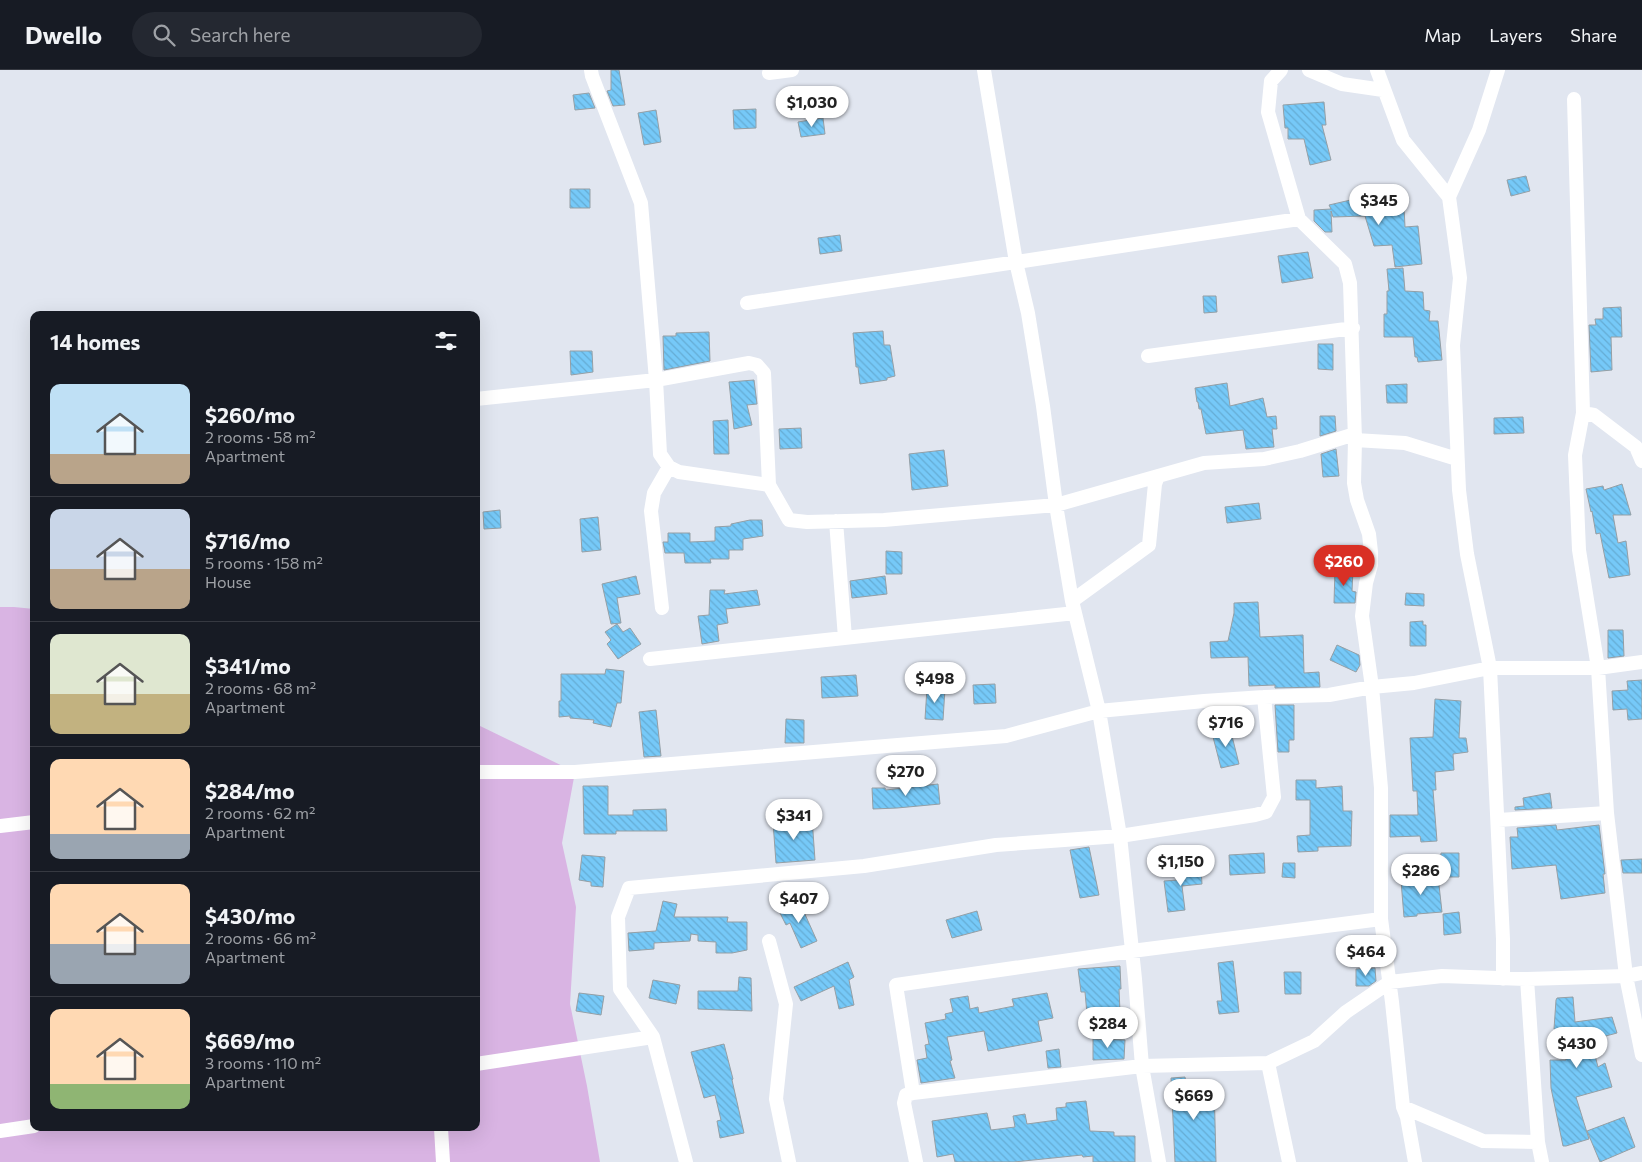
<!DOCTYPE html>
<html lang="en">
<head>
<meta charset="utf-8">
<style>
	:root { --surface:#171b24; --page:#242831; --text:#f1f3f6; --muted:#9ea1a6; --line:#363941; --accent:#d93025 }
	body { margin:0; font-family:Commissioner,sans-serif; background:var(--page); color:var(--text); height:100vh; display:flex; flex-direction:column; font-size:19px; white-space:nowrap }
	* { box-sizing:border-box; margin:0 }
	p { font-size:16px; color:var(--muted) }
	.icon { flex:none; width:28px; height:28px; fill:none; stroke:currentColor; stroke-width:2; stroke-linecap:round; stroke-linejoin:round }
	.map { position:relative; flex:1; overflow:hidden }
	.details { position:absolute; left:30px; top:241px; width:450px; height:820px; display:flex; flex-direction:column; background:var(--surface); border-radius:10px; box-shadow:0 5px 20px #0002 }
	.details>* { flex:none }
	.price { position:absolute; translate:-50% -42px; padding:0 11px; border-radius:18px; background:#fff; color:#222; font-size:16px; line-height:32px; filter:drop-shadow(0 1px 2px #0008) }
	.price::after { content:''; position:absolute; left:50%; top:30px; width:15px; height:11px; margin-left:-8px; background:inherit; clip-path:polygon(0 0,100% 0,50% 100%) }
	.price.active { background:var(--accent); color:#fff }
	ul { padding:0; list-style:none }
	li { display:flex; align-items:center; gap:15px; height:125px; padding:0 20px }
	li+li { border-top:1px solid var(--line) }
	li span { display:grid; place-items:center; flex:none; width:140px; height:100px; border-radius:10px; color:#555 }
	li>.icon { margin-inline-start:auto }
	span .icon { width:60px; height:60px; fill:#fffc; stroke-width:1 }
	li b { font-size:21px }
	h2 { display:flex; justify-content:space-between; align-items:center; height:60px; padding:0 20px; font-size:21px }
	header { display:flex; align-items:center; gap:30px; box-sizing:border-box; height:70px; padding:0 25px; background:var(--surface); border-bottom:1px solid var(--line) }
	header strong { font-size:24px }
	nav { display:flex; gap:28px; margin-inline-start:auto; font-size:18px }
	.search { width:350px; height:45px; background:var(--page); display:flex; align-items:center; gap:12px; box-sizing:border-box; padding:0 18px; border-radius:28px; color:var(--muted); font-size:19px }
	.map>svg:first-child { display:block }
</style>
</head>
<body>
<header>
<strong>Dwello</strong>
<div class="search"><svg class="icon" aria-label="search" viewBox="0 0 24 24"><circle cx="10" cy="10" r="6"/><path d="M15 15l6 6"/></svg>Search here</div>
<nav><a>Map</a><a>Layers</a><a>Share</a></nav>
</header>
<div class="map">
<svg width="1642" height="1092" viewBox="0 0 1642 1092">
	<defs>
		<pattern id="building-back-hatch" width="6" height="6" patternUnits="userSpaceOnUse" patternTransform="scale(1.25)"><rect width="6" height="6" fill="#76c9f8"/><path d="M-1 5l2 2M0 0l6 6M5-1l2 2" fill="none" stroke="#65acd4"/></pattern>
	</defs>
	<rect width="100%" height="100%" fill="#e1e6f0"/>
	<path fill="#d9b4e3" d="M0,537H14L34,539V1058H476V654L575,702L562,773L576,837L570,934L587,1016L600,1092H0Z"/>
	<path fill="url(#building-back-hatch)" stroke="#959fa5" d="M611,0H619L625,35L613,36L607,21L611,20Z
		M589,23L595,38L575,40L573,25Z
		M1324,32L1326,55H1322L1331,90L1310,95L1304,69H1288V58H1285L1283,35Z
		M756,39V58L734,59L733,40Z
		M656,40L661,72L644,75L638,43Z
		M823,48L825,64L801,67L798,52Z
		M1526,106L1530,121L1511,126L1507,110Z
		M570,119H590V138H570Z
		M1372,125L1374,133L1394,129L1396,138L1404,137L1405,157L1418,156L1422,194L1395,197L1392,175L1374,176L1365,146L1333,147L1331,141L1332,162H1325L1314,151V140L1331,139L1329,135Z
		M840,165L842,181L820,184L818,168Z
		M1308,182L1313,208L1282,213L1278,186Z
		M1403,198L1405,221L1423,222L1424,240L1430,241L1429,251H1438L1442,290L1418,292L1417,287H1415L1413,267H1384V244H1387V221H1389L1387,199Z
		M1203,226H1216L1217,242L1204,243Z
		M1621,237L1622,267H1611L1612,300L1591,302L1589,255H1596L1595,249H1603V238Z
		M883,261L884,275H890L895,306L887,308V310L860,314L858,297H856L853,263Z
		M709,262L710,291L664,300L663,266H676V263Z
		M1318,274H1333V300L1318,299Z
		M570,281H592L593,302L571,305Z
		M754,310L757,334L747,335L752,355L734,359L729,312Z
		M1227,313L1230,336L1263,328L1267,347L1276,346L1277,359H1272L1274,377L1246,379L1243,360L1206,364L1201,339H1199L1198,332H1197L1195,318Z
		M1407,314V333H1387L1386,315Z
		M1320,346H1335L1336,361L1320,366Z
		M1523,347L1524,363L1494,364V348Z
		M728,350L729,384H714L713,351Z
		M801,358L802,378L780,379L779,359Z
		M1336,379L1339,406L1323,407L1321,384Z
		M944,380L948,416L912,420L909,384Z
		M1622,414L1631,445H1613L1618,473L1626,471L1630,505L1609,508L1600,463L1596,464L1592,441L1591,442L1586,419L1603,416L1604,420Z
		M1259,433L1261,449L1227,453L1225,437Z
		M500,440L501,458L484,459L483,442Z
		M598,447L601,480L582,482L580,449Z
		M750,450H762L763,466L743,469V480H729V489H710L711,493H685L684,483H665L663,472H668V463H690V472L715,471V457L731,456V454Z
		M886,481L902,482V504H886Z
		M1335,499H1353L1352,521L1356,522L1355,533H1334Z
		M636,506L640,524L617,528L621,553L611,554L602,514Z
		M885,506L887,524L852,528L850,511Z
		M710,520H725L724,524L757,520L760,535L726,539L728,553L717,555L719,571L702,574L698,546L709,545Z
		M1406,523L1424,524V536L1405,535Z
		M1258,532L1260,567L1303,565L1304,603L1319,602L1320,617L1275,618V615L1249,616L1248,587L1211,588L1210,572L1228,571L1234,543V533Z
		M1423,551V555H1426V576H1410V552Z
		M617,554L623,562L630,558L641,574L618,589L607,574L611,570L605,562Z
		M1608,560H1623L1624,586L1608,588Z
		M1337,575L1359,585L1360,595L1356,602L1330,590Z
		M606,599L624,601L621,633H617L611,657L593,653L594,650L570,648V646L559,647V631H561V604H605Z
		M856,605L858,626L822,628L821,607Z
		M1642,610V649L1628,650L1627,639L1613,640L1612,621L1628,620L1627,611Z
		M995,614L996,633L974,634L973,615Z
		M927,618L945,619L943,650L925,649Z
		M1435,629L1461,631L1459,668H1466L1468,682L1453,684L1454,700L1435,702L1436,720H1433L1437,771L1421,772L1420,766L1390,767V745H1418L1417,721H1413L1410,668L1433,667Z
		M1275,635H1294V670H1289V682H1278Z
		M656,640L661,686L644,687L639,642Z
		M786,649L804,650V673H785Z
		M1230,658L1239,694L1221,698L1212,663Z
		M1296,710H1316V718L1342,716L1343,741H1352L1351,776L1318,777V781L1298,782L1297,766L1310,765V730H1296Z
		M938,714L940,734L897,738L873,739L872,718H885L886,720Z
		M583,716H608V745H633V740L666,739L667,761H616V764H584Z
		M1550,723L1552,738L1515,740V737L1524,736L1523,728Z
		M812,748L815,790L776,793L773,752Z
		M1556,755L1557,760L1599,755L1605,804H1603L1605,823L1561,829L1556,795L1512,799L1510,767H1518L1517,758Z
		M1089,777L1099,825L1080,828L1070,780Z
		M1264,783L1265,803L1230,805L1229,785Z
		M1441,783H1459V807H1440Z
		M582,785L605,787L603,817L591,816V812L579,810Z
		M1642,789V803H1623L1621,790Z
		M1283,793H1295V808L1282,807Z
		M1201,797L1202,814L1182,816L1185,840L1168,842L1164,811L1178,810L1177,799Z
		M1438,806L1442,842L1417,844V846L1404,847L1401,811Z
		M663,831L677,834L674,847H728L727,852H747V880L732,883H716V872L698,871V865L691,864L690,871L654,873V879L629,881L628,863L656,861Z
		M799,831L817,871L801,878L790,853L786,855L779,841Z
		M977,841L982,860L952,868L946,850Z
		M1459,842L1461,863L1444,865L1443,844Z
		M1233,891L1239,942L1219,944L1217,931H1222L1218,893Z
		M848,892L854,907L849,910L854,935L839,939L834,916L801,931L794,917Z
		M1120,896L1121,919H1119L1120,942L1087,944L1085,922H1081L1078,899Z
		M1375,898L1376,911L1369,916H1356V899Z
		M1284,902H1301V924H1285Z
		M739,907L751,908L752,941L698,939V921H738Z
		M653,910L680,915L676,934L649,928Z
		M579,923L604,926L601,945L576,941Z
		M1047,923L1053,948L1038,951L1042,971L988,981L984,961L947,967L952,990L950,991L955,1008L921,1013L917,990L927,988L925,975L929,974L925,953L946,949L945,944L953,942L950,929L968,926L970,939L978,937L979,943L1014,936L1012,929Z
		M1573,927L1575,952L1612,947L1617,963L1591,970L1598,997L1605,993L1612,1017L1576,1027L1589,1069L1566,1076H1563L1551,1018L1550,990H1566L1562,960L1554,959L1556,930L1557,928Z
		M1093,969L1125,970L1124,989L1093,990Z
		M724,974L733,1009L732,1010L744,1063L720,1068L717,1051L721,1050L715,1025L704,1028L691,982Z
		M1059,979L1061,997L1048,998L1046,981Z
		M1185,1007L1186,1014L1214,1013L1216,1092H1175L1171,1008Z
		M1086,1031L1090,1061L1114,1062V1066H1135V1092H1093V1086L1083,1087L1082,1085L1014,1092H955L953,1084L937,1087L932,1051L987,1043L991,1060L1015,1057L1013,1046L1025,1044L1027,1054L1057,1050L1056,1038L1066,1037V1033Z
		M1624,1047L1635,1077L1600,1092L1587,1061Z"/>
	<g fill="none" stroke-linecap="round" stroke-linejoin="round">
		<path stroke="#fff" stroke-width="14" d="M591,0L592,6L641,133L656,310L660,384L669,397L679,402L769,415L789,450L807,452L884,450L1056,435L1043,336L1028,243L1016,192L984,0
			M1281,0L1271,11L1268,42L1299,149
			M1309,0L1342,14L1383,20
			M1377,0L1403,70L1449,127L1460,208L1453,275L1459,420L1467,484L1490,598L1503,869V909
			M769,3L792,0
			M1574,29L1583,343L1575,385L1579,480L1598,598L1607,743L1626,906L1642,985
			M1449,127L1479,60L1498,0
			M747,233L1299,149L1345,194L1350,213L1355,370L1354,413L1357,430L1369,464L1371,482V495L1366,513L1362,546L1372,617L1381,718V849L1392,932L1403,1037L1407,1047L1415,1092
			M1148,286L1353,258
			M476,329L656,310L749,293L757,295L764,303L769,415
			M1583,343L1594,345L1636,377L1642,391
			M1355,370L1405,373L1457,389
			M1158,406L1155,414L1149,475L1072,531L1099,641L1120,766L1135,909L1142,996L1159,1092
			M836,451L845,568
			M1072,531L1056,435L1204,393L1264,389L1300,381L1355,364
			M662,538L651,441L654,423L669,397
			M650,589L1075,543
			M476,702H575L1006,666L1099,641L1204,631L1264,627L1329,625L1372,617L1414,613L1490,598H1598L1642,592
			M1498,750L1607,743
			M0,756L34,752
			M769,871L786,934L776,1029L789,1092
			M1527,909L1538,1072L1542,1092
			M653,967L620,919L618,847L629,818L864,796L996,775L1120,766L1255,745L1266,742L1274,727L1264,627
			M1268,993L1314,971L1346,942L1390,912L1442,906L1527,909L1626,906L1642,903
			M476,994L653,967L686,1092
			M913,1023L896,915L1132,881L1381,849
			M1403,1037L1483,1071L1538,1072
			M441,1058L443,1092
			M0,1061L34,1056
			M916,1092L904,1033L906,1025L913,1023L1142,996L1268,993L1289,1092"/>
	</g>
</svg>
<b class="price" style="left:812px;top:58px">$1,030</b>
<b class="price" style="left:1379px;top:156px">$345</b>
<b class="price active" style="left:1344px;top:517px">$260</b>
<b class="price" style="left:935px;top:634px">$498</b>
<b class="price" style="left:1226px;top:678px">$716</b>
<b class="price" style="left:906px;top:727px">$270</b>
<b class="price" style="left:794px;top:771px">$341</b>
<b class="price" style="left:1181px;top:817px">$1,150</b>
<b class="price" style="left:1421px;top:826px">$286</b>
<b class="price" style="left:799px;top:854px">$407</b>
<b class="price" style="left:1366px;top:907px">$464</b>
<b class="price" style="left:1108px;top:979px">$284</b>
<b class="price" style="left:1577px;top:999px">$430</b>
<b class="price" style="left:1194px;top:1051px">$669</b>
<section class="details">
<h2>14 homes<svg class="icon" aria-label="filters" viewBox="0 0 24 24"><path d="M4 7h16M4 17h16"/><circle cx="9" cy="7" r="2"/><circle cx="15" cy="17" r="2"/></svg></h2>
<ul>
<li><span style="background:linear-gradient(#bfe0f5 70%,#b9a48a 0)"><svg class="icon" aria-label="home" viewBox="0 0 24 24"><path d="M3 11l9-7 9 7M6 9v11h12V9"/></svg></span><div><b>$260/mo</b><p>2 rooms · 58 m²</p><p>Apartment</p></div></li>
<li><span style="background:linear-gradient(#c9d6e8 60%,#b9a48a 0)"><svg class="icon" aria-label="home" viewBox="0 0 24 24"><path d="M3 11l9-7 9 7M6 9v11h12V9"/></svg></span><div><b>$716/mo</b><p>5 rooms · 158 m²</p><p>House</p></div></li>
<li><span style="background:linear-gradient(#dfe7d0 60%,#c2b280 0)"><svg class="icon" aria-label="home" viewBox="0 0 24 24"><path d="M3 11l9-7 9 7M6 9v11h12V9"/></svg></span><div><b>$341/mo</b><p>2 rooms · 68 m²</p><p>Apartment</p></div></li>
<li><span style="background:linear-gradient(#ffd9b3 75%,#9aa5b1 0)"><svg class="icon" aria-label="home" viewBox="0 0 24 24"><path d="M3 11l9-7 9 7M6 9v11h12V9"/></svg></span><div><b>$284/mo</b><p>2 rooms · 62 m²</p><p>Apartment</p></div></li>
<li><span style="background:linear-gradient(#ffd9b3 60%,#9aa5b1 0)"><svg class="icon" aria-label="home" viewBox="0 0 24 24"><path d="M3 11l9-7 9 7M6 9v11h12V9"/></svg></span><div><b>$430/mo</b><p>2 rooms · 66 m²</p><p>Apartment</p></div></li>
<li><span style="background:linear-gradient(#ffd9b3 75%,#8fb573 0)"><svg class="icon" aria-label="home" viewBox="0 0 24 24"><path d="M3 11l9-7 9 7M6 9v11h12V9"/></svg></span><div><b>$669/mo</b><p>3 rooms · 110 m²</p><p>Apartment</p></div></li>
</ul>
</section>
</div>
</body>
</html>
